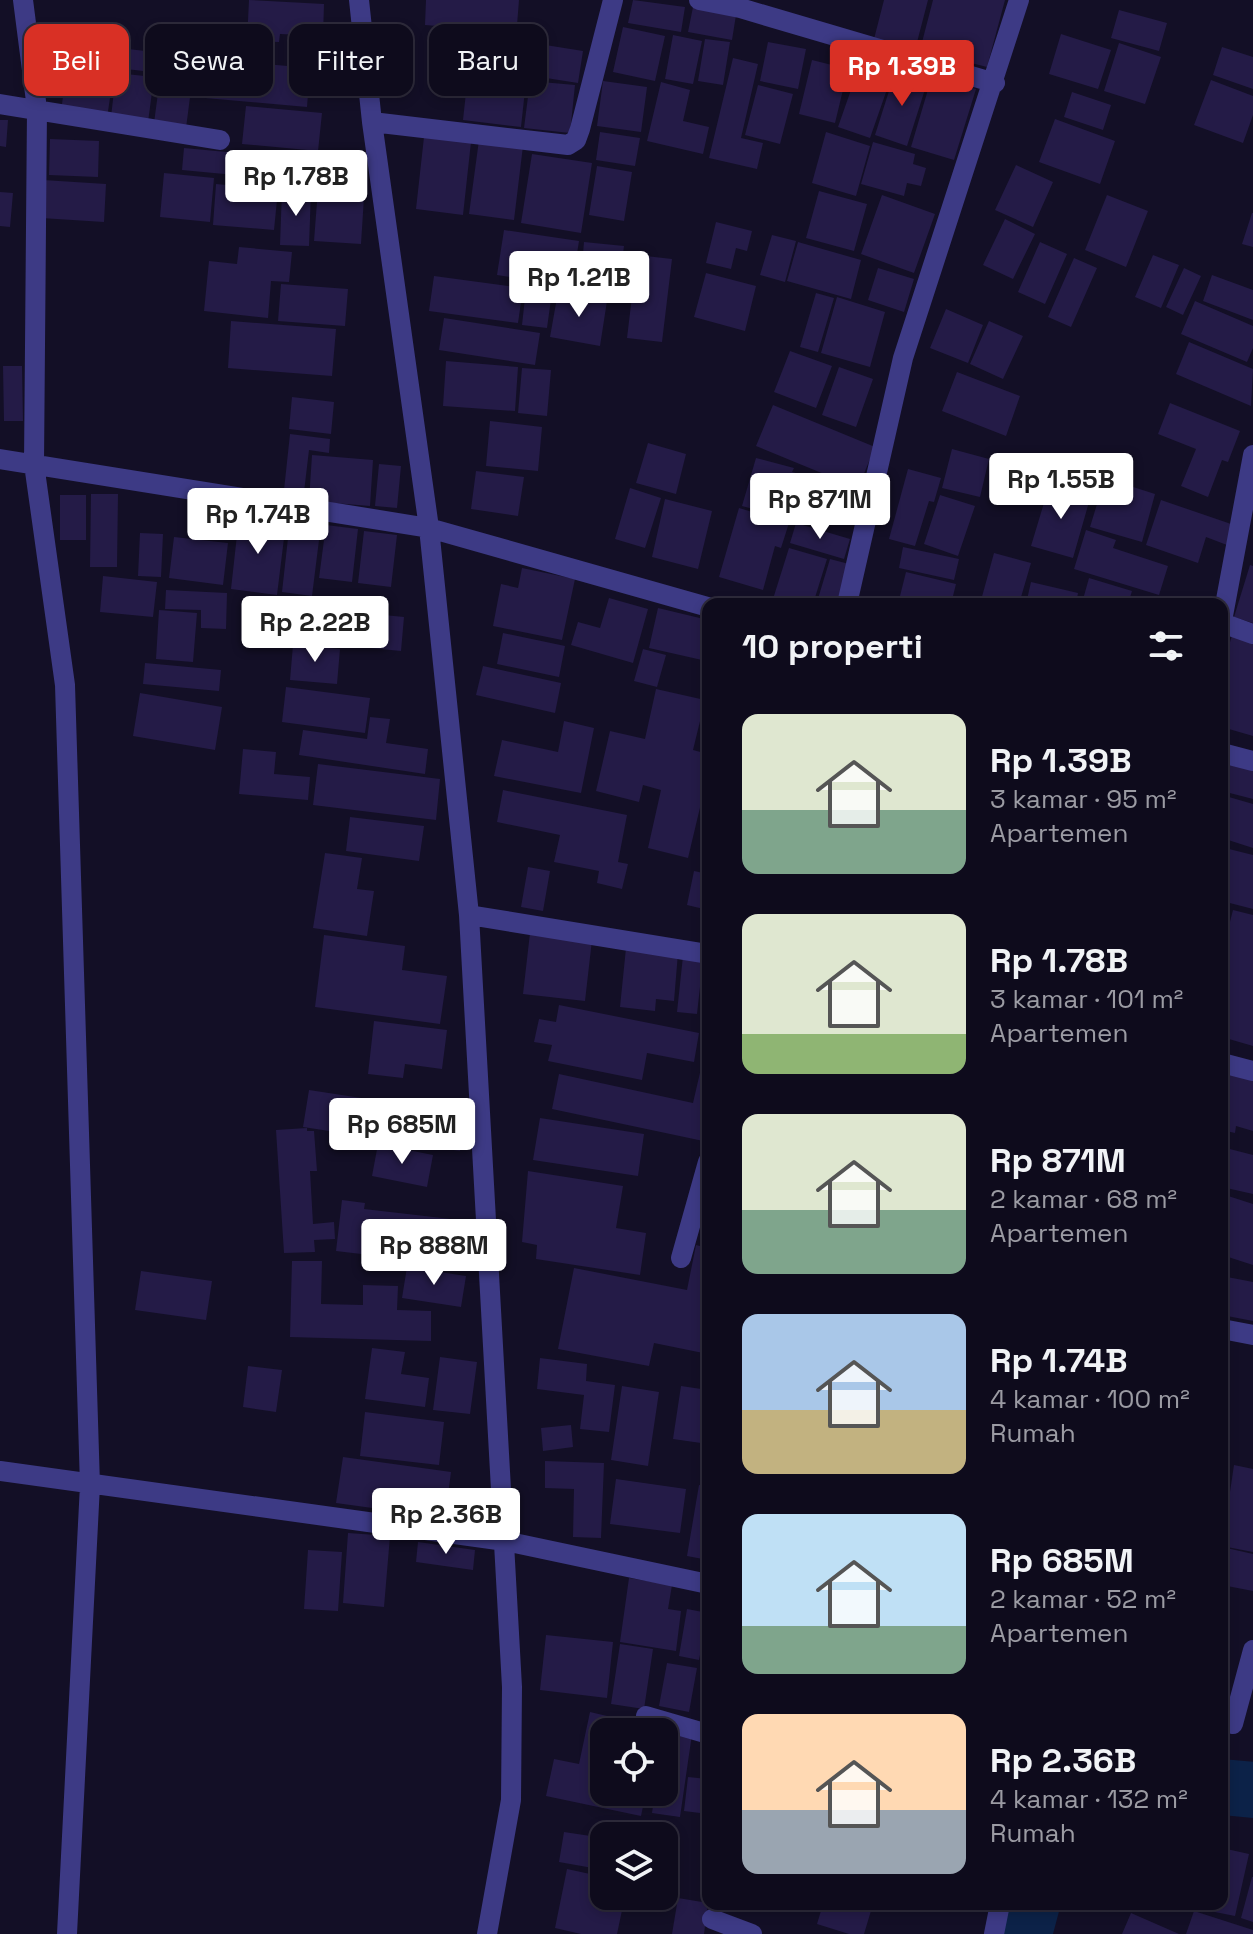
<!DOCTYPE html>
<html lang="id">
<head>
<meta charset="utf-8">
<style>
	:root { --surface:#0e0b1c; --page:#171425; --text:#f1f3f6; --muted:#9b9ba3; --line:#2e2b3b; --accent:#d93025 }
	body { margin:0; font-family:"Space Grotesk",sans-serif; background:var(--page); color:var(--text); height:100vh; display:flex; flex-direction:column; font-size:30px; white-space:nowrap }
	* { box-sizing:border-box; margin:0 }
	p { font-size:26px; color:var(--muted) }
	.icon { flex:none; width:44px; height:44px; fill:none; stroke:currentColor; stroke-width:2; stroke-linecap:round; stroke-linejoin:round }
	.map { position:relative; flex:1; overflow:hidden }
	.details { position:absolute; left:702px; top:598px; width:526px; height:1312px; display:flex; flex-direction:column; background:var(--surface); border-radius:16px; box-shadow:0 4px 12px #0003,0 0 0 2px var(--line) }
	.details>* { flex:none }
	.banner { position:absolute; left:24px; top:24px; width:558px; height:72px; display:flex; gap:16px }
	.tools { position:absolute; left:590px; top:1718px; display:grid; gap:16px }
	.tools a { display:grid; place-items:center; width:88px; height:88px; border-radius:16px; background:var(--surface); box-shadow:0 4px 12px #0003,0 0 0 2px var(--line); font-size:40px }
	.price { position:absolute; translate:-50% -68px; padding:0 18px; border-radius:8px; background:#fff; color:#222; font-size:26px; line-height:52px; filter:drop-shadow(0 2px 4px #0008) }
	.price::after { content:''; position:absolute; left:50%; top:48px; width:24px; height:18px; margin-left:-12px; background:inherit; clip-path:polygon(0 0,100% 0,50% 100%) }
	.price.on { background:var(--accent); color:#fff }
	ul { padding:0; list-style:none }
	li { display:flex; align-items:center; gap:24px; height:200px; padding:0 40px }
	li span { display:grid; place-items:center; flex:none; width:224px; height:160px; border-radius:16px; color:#555 }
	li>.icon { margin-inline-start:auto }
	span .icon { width:96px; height:96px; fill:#fffc; stroke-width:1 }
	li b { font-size:34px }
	h2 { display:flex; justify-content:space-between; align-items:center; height:96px; padding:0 40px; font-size:34px }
	.chip { padding:0 28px; border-radius:16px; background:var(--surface); box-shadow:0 4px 12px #0003,0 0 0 2px var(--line); font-size:28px; line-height:72px }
	.chip.on { background:var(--accent); color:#fff }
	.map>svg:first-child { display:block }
</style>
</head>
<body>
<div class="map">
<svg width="1253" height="1934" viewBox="0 0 1253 1934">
	<rect width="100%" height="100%" fill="#130f26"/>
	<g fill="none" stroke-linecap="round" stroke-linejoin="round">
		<path stroke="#0c2248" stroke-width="56" d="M1222,1787L1253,1790
			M1024,1934L1032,1904"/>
	</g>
	<path fill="#241b47" d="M249,0L324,4L323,36L280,34L279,42L247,41Z
		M426,0H519L516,38L475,35V29L425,25Z
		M633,0L685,7L681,32L628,23Z
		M884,0H928L915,50L874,39Z
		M933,0H1005L987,67L920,50Z
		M693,7L736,15L732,40L688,32Z
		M1119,10L1167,23L1159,51L1111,38Z
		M623,27L665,36L655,81L613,72Z
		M1061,34L1111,50L1098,89L1049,74Z
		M673,35L702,41L693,84L665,79Z
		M705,39L730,42L723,85L698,81Z
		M470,41L524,46L522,72L467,67Z
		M768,42L806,49L798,89L760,81Z
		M533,43L583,51L578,83L527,75Z
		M1119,43L1161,57L1145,104L1104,91Z
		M1222,47L1253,57V89L1213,75Z
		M119,48L163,53L161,73L117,68Z
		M197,58L310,68L307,107L194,97Z
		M733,58L758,64L741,138L763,143L757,169L709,158Z
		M812,60L848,69L835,123L799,114Z
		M860,64L892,75L870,138L838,127Z
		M67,65L114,71L107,118L61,112Z
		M896,69L928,80L907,146L875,135Z
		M116,73L154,77L148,122L111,117Z
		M468,74L526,81L521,127L463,120Z
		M932,76L976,89L954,160L911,147Z
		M160,78L192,82L186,128L154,123Z
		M1211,80L1253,96V115L1243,143L1194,125Z
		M530,81L575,85L570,133L524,128Z
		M603,81L647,87L641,132L597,126Z
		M661,82L690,90L683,121L709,127L703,154L647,141Z
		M758,85L793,94L780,144L745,135Z
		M1072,92L1111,105L1103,130L1064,117Z
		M246,106L322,113L318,151L242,144Z
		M1055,119L1115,141L1100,184L1039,162Z
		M0,120H8L6,147L0,146Z
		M600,132L640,138L635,166L596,160Z
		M826,132L870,146L856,196L812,183Z
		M424,137L471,142L463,215L416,209Z
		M50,139L99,141L98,177L49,175Z
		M479,140L523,146L514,220L469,214Z
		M873,142L915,154L913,164L926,168L921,186L907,183L904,196L861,184Z
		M184,148L258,155L256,177L182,170Z
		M532,154L592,163L581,233L521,223Z
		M281,160L366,166L361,244L314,241L318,189L280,186Z
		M1016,165L1053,182L1033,227L995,210Z
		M597,166L632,172L624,221L589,215Z
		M164,173L214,178L210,222L160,217Z
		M43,180L106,184L104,222L41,218Z
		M216,184L278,190L274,230L213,225Z
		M282,190L311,191L309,246L280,245Z
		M819,191L867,204L854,251L806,238Z
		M0,192L13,193L10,227L0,226Z
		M882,195L935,214L914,273L861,254Z
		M1107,195L1148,211L1126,267L1085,250Z
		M1252,213H1253V247L1242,244Z
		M1005,219L1035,234L1013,279L983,265Z
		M716,222L752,231L747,251L736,248L731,269L706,263Z
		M504,230L579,241L572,286L497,275Z
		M772,235L796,241L785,282L760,275Z
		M584,242L624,246L621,270L582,265Z
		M798,242L861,260L851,299L787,281Z
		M1040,242L1067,254L1045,304L1018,292Z
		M239,247L292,252L289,282L271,281L268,318L204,311L209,261L237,264Z
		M637,255L672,259L662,342L627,338Z
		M1153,255L1179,265L1161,308L1135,297Z
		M1074,258L1097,268L1071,327L1048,317Z
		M878,268L914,279L904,312L868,300Z
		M1184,268L1201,276L1183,315L1166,307Z
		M706,273L756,286L745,331L694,317Z
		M1212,275L1253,290V320L1203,301Z
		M434,276L523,288L518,323L429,311Z
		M281,284L348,289L345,326L278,321Z
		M526,289L552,292L547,328L522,325Z
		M558,292L607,301L600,346L550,337Z
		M816,293L834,298L818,352L800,347Z
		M837,297L885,312L870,367L821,353Z
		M1195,301L1253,326V348L1247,362L1181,334Z
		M946,309L983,325L968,363L930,348Z
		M444,318L540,333L535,365L439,350Z
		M231,321L336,329L332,376L228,368Z
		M989,321L1023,336L1003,379L970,364Z
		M1189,342L1253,369L1251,406L1176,374Z
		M790,351L832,366L816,408L774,392Z
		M446,361L518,367L515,411L443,406Z
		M3,366H22L23,421H4Z
		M839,367L873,379L856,427L822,415Z
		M522,368L551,370L547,416L518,413Z
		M957,372L1020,396L1006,436L942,411Z
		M292,397L334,402L331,434L289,429Z
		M1170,403L1240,431L1228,462L1222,460L1208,497L1181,486L1196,449L1158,434Z
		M773,405L875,447L858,488L756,446Z
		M490,421L542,427L538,471L486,466Z
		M290,434L330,439L329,453L309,450L304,492L284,490Z
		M648,443L686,454L676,494L636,483Z
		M952,449L989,459L980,497L942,488Z
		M312,455L373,460L370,506L309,501Z
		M756,458L794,468L792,472L824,481L813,525L742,506Z
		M379,464L401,466L397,508L375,506Z
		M908,469L941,478L934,502L929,501L915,546L889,539Z
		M476,471L524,477L518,516L471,509Z
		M1105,478L1155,494L1142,542L1090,527Z
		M1050,483L1091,495L1073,558L1031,546Z
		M630,488L661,498L645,548L615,539Z
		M91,494H118L117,567H90Z
		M60,495H86V540H60Z
		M940,495L975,506L958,556L924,544Z
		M665,499L712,511L698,569L652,557Z
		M1161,500L1234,525L1227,545L1206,537L1198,563L1146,545Z
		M739,508L789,523L781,548L775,546L763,590L719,577Z
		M239,517L286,522L277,595L231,589Z
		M796,523L850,539L844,559L790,543Z
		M326,525L358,529L352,582L319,578Z
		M289,529L320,532L312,596L282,592Z
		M1086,530L1116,540L1113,548L1168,566L1159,595L1074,569Z
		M364,531L397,535L391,587L358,583Z
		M140,533L163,534L161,577L138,576Z
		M174,537L228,543L223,585L169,578Z
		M903,547L959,559L954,580L899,568Z
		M789,548L827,559L813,604H790L773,599Z
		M994,553L1031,563L1019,604H980Z
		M830,559L849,564L837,604L817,602Z
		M1250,565L1253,566V623L1234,617Z
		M522,568L575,579L562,640L493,626L501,584L518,588Z
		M906,572L956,584L951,604H898Z
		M103,576L157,582L153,617L100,612Z
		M1089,578L1132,591L1128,604L1082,603Z
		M1031,582L1078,593L1076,604H1026Z
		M166,590L227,593L226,629L201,628V610L165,609Z
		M609,598L648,609L633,663L571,645L578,622L600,628Z
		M284,605L404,617L401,651L280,639Z
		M658,608L708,620L702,660L649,648Z
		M159,610L197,613L193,662L156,659Z
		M503,633L565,646L559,677L497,664Z
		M1232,635L1253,641V736L1222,727V671Z
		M293,645L340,649L337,684L290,680Z
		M643,649L666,655L657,687L634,681Z
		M145,663L221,670L219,691L143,684Z
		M483,666L561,683L555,713L476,695Z
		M286,687L370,698L365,733L282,722Z
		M656,689L705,700L708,694V714L702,713L693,750L708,754V774L688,858L648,848L661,790L643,785L639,802L596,791L610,731L645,739Z
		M140,693L222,707L215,750L133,736Z
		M370,717L390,719L386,743L428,749L425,774L299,755L303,730L367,739Z
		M564,721L594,728L581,793L494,776L502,740L558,752Z
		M243,749L276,752L274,774L310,777L308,800L239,794Z
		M1228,757L1253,763V799L1222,791Z
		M318,764L440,779L436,820L313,805Z
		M503,790L627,815L618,862L628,864L622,889L597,883L599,871L554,862L560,835L497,822Z
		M1222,795L1253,804V848L1222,838Z
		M350,817L424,826L419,861L346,851Z
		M1225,848L1253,855V909L1222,901Z
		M325,853L362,858L357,889L374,891L367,936L313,928Z
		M528,867L550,871L543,911L521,907Z
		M694,871L708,874V910L687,905Z
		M1233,910L1253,915V1046L1222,1037V953Z
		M530,933L592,940L585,1001L523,994Z
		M324,935L405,946L402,970L447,976L440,1024L315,1007Z
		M626,948L678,953L674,1001L656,999L655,1011L620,1007Z
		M683,956L708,958V978H701L697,1014L677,1012Z
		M559,1005L699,1033L694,1062L647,1053L642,1080L548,1061L552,1045L534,1042L539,1019L556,1022Z
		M374,1021L447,1030L442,1069L405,1064L403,1078L368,1074Z
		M708,1038V1142L552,1109L559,1074L693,1103Z
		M1222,1064L1253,1072V1131L1236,1126L1235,1133L1222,1130Z
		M309,1090L466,1114L460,1151L303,1127Z
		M540,1118L644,1134L638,1176L533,1160Z
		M307,1128V1131H314L317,1171H310L313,1224L334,1222L335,1239L314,1240L315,1252L284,1253L276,1130Z
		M378,1144L433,1155L427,1187L372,1176Z
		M1222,1147L1253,1155V1194L1222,1187Z
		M528,1171L623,1186L616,1228L646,1233L640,1275L536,1259L537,1245L522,1242Z
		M1222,1194L1253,1204V1265L1222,1255Z
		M342,1200L365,1203L364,1209L468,1221L462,1266L336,1251Z
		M696,1245L708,1248V1354L654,1343L649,1366L558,1349L574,1268L687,1290Z
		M292,1261H322L321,1304L363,1305V1285L398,1286L397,1310L431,1311V1341L290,1337Z
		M407,1267L466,1276L461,1307L402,1298Z
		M141,1271L212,1281L206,1320L135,1310Z
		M1222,1276L1253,1282V1321L1222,1315Z
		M372,1348L405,1352L401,1374L429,1378L425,1407L365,1399Z
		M440,1357L477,1362L470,1414L433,1410Z
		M540,1358L587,1364L586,1381L615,1385L609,1432L580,1429L584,1395L537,1389Z
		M248,1366L282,1370L276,1412L243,1407Z
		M622,1386L659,1392L648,1466L611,1460Z
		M681,1386L708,1390V1444L673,1439Z
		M365,1412L444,1422L439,1465L360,1456Z
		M571,1425L573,1447L543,1451L541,1428Z
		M343,1457L451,1472L445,1518L336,1503Z
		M545,1461L604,1463L601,1538L573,1537L574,1489L545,1488Z
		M1234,1465L1253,1469V1552L1222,1546Z
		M616,1479L686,1489L680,1533L610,1524Z
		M699,1485L708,1486V1560L687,1556Z
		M348,1533L390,1536L384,1607L343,1603Z
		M418,1542L475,1550L473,1570L416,1562Z
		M1222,1547L1253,1554V1591L1222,1585Z
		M308,1550L342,1552L338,1611L304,1609Z
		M629,1578L672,1585L668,1609L681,1611L676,1651L620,1642Z
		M687,1609L708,1613L699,1660L679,1656Z
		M546,1635L613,1642L607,1698L540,1690Z
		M620,1644L653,1649L644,1709L611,1704Z
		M667,1663L697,1668L689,1712L659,1706Z
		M590,1712L624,1720L622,1732H604V1792H646L641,1816L546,1796L554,1759L579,1764Z
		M665,1730L692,1734L680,1817L652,1813L655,1792H664Z
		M688,1777L708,1779V1814L684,1811Z
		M564,1832L604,1838V1870L559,1862Z
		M1222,1848L1249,1854L1235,1916L1200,1909L1201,1904H1222Z
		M567,1869L604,1877V1896H625L617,1934H581L555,1928Z
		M1252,1877H1253V1922L1241,1918Z
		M678,1898L708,1903L704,1934H672Z
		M823,1904H873L864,1934H849L817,1924Z
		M1194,1911L1253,1930V1934H1186Z
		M1131,1913L1179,1934H1122Z"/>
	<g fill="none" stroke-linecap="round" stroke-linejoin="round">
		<path stroke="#3d3a85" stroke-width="20" d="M23,0L37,109L34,464L65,685L90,1485L67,1934
			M359,0L372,122L429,528L469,915L512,1687L511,1800L487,1934
			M699,0L740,8L995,83
			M0,104L220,140
			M372,122L568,145L576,140L580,129L613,0
			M0,459L429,528L708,607
			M847,604L903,358L1019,0
			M1222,621L1253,455
			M1222,623L1253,634
			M1222,753L1253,761
			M469,915L708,954
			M1222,1063L1253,1071
			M681,1258L708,1162
			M1222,1329L1253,1335
			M0,1471L505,1541L708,1584
			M646,1716L708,1734
			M1233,1724L1253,1650
			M712,1919L752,1934
			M994,1934L1000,1904"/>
	</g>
</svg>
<div class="tools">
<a><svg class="icon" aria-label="locate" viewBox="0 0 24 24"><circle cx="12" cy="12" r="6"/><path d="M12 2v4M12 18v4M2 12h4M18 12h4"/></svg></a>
<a><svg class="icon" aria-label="layers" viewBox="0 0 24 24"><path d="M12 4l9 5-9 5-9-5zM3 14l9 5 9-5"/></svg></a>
</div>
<b class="price on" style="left:902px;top:108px">Rp 1.39B</b>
<b class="price" style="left:296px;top:218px">Rp 1.78B</b>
<b class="price" style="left:579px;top:319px">Rp 1.21B</b>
<b class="price" style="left:1061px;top:521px">Rp 1.55B</b>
<b class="price" style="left:820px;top:541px">Rp 871M</b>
<b class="price" style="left:258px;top:556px">Rp 1.74B</b>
<b class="price" style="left:315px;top:664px">Rp 2.22B</b>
<b class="price" style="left:402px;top:1166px">Rp 685M</b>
<b class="price" style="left:434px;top:1287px">Rp 888M</b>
<b class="price" style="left:446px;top:1556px">Rp 2.36B</b>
<div class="banner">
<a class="chip on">Beli</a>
<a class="chip">Sewa</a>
<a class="chip">Filter</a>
<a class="chip">Baru</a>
</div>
<section class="details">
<h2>10 properti<svg class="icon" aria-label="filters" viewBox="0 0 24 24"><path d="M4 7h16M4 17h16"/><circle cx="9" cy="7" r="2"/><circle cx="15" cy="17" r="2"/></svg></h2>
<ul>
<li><span style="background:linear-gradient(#dfe7d0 60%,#7fa58c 0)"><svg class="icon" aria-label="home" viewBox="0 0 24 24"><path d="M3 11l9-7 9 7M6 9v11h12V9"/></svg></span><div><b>Rp 1.39B</b><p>3 kamar · 95 m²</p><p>Apartemen</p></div></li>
<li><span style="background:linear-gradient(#dfe7d0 75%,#8fb573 0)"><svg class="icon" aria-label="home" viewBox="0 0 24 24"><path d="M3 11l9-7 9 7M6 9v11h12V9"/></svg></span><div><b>Rp 1.78B</b><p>3 kamar · 101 m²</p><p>Apartemen</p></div></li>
<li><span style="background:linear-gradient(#dfe7d0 60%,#7fa58c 0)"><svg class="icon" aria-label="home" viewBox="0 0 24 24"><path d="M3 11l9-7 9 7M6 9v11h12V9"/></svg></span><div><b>Rp 871M</b><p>2 kamar · 68 m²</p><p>Apartemen</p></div></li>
<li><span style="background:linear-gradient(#a9c7e8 60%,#c2b280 0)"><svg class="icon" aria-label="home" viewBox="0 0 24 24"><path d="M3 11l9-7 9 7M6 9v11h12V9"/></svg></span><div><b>Rp 1.74B</b><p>4 kamar · 100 m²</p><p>Rumah</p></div></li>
<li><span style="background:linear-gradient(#bfe0f5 70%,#7fa58c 0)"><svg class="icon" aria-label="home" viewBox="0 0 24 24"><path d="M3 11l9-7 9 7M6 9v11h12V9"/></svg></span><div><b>Rp 685M</b><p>2 kamar · 52 m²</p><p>Apartemen</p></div></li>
<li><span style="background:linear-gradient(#ffd9b3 60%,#9aa5b1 0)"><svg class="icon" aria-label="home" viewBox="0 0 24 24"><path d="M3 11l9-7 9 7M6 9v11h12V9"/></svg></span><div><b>Rp 2.36B</b><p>4 kamar · 132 m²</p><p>Rumah</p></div></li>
</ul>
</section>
</div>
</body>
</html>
